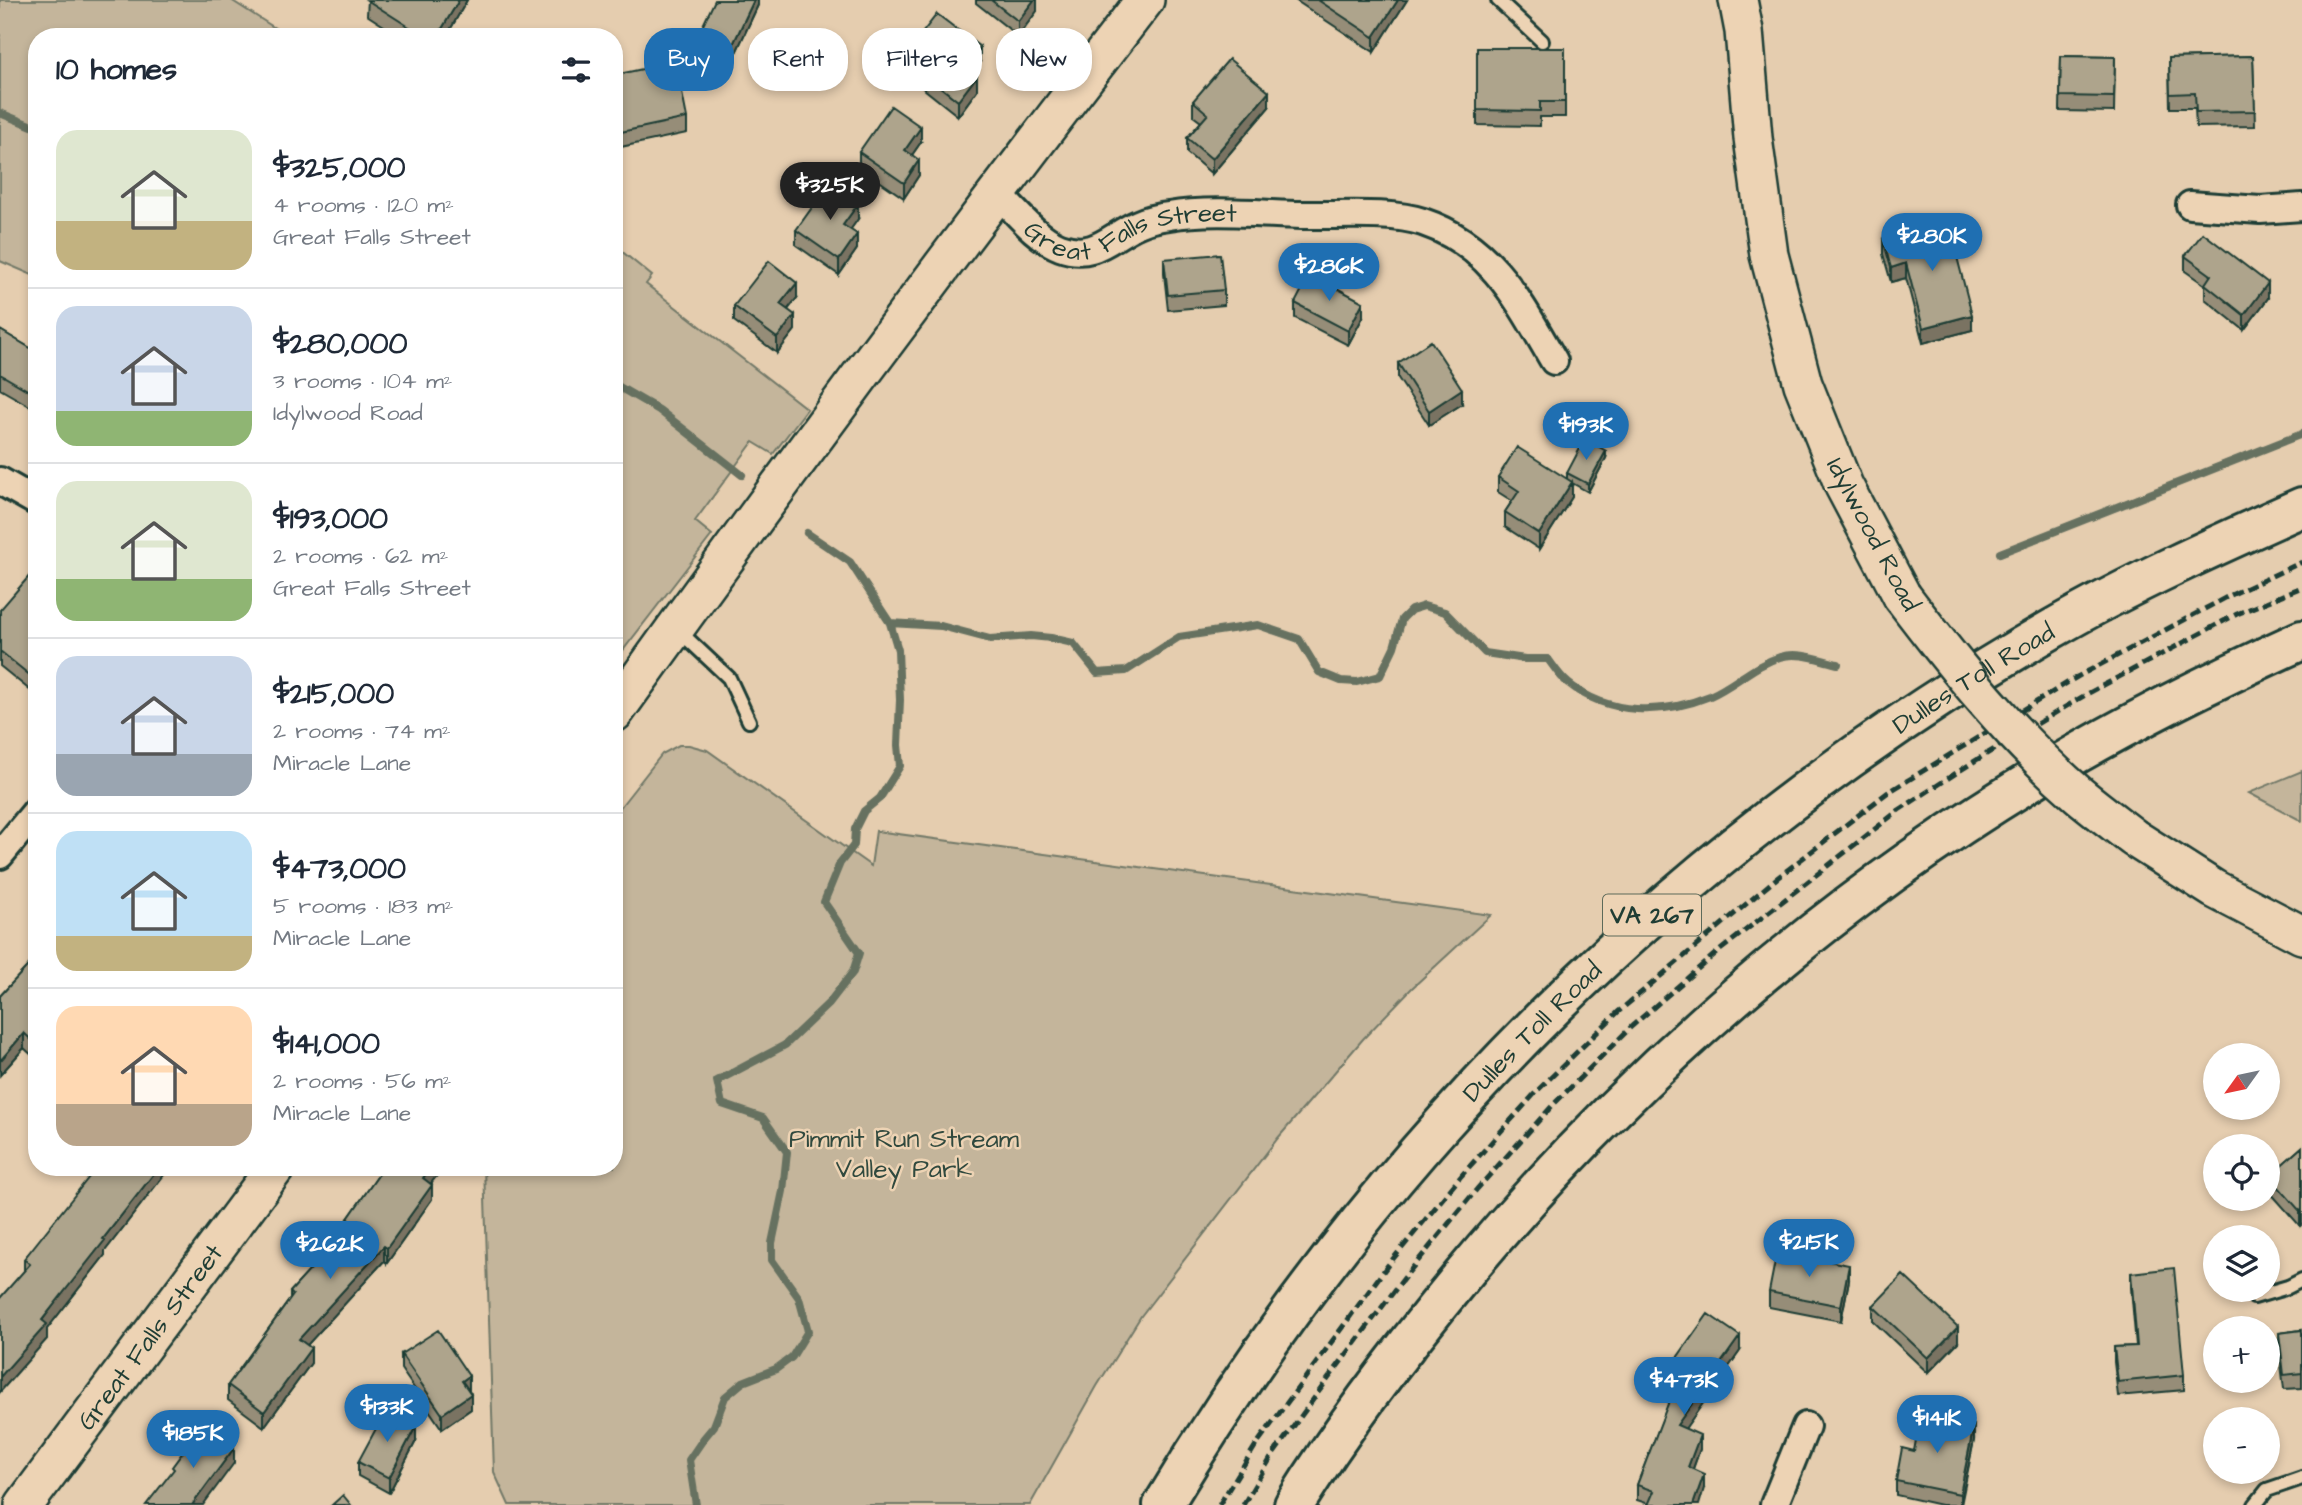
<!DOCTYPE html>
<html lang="en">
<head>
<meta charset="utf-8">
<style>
	:root { --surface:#fff; --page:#f2f2f3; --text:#1f2937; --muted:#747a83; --line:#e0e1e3; --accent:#1f6fb2 }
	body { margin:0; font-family:"Architects Daughter",sans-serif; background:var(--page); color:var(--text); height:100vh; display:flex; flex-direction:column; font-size:26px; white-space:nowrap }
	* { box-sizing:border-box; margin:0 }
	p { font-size:23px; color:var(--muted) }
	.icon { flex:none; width:38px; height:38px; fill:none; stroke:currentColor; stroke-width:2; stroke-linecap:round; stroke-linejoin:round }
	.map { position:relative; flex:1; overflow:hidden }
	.panel { position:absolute; left:28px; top:28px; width:595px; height:1148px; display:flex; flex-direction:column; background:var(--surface); border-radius:28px; box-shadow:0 4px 10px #0003 }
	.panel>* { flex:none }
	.hud { position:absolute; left:644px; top:28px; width:665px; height:63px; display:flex; gap:14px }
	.needle { width:46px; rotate:237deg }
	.tools { position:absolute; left:2203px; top:1043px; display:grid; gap:14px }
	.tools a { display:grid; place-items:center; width:77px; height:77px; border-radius:50%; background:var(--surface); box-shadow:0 4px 10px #0003; font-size:35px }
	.price { position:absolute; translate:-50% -60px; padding:0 16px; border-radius:24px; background:var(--accent); color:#fff; font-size:23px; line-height:46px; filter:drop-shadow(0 2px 4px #0008) }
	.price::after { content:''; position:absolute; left:50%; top:42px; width:21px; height:16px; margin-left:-10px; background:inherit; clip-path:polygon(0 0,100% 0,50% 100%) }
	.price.selected { background:#222; color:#fff }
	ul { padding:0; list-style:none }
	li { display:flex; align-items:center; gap:21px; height:175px; padding:0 28px }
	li+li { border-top:2px solid var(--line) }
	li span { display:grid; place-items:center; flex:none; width:196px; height:140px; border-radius:21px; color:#555 }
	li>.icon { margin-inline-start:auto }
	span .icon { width:84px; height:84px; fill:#fffc; stroke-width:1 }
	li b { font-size:30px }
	h2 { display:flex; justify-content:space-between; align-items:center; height:84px; padding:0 28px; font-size:30px }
	.tag { padding:0 24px; border-radius:28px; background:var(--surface); box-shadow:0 4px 10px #0003; font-size:24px; line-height:63px }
	.tag.selected { background:var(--accent); color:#fff }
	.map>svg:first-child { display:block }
</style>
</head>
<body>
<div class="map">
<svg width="2302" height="1505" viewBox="0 0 2302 1505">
	<rect width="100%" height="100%" fill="#e5cdaf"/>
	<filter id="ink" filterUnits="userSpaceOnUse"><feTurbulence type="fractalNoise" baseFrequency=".0143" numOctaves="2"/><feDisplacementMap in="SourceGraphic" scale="14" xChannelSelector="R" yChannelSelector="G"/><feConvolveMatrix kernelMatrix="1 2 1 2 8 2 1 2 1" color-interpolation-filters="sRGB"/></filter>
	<g filter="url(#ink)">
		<path fill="#c4b59b" stroke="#727968" stroke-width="2" d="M0,0H231L289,37H37V277L0,261Z
			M614,245L652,276L646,284L807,409L773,454L753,442L695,521L712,535L614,662Z
			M679,745H689L707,750L871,866L876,831L1491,915L1412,988L1363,1039L1278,1138L1141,1316L1097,1386L1030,1505H509L494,1472L484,1167H614V815L662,754Z
			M2302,771V821L2249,793Z"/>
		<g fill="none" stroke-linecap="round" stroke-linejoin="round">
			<path stroke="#667160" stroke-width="8" d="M0,113L37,128
				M614,384L659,410L742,475
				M2000,553L2302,434
				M890,623L941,626L990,639L1031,636L1051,638L1073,643L1097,673L1126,671L1179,637L1258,625L1299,639L1319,672L1341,681L1357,682L1380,676L1394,647L1402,619L1411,610L1424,606L1445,612L1485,653L1525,659H1548C1554,667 1560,677 1568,683C1609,716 1663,715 1710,696C1735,685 1754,665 1780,657C1799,651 1820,660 1838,664
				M696,1505L689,1460L704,1438L714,1426L725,1397L743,1382L776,1369L792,1357L808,1331L799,1298L772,1260V1243L783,1191L787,1152L763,1118L722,1104L717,1081L785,1045L829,1003L853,972L859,953L824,902L840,863L854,845L855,829L864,811L880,798L900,766L898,745L900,700L898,650L890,623L850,562L807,533"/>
			<g stroke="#1f3d34" stroke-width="18">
				<path id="service" d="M1498,0L1542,41
					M677,629L729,678L749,721
					M2254,1297L2288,1287L2302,1280
					M2255,1505L2267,1490L2302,1478"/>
			</g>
			<g stroke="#1f3d34" stroke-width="32">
				<g id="minor">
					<path id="s1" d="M996,192C1015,210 1035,237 1060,247C1095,260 1110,236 1138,224C1147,220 1159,217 1169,216C1208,209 1261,214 1301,215C1337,216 1390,211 1423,222C1492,245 1520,303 1554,361"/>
					<path d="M2190,205L2260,210L2302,207"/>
					<path d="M0,481L37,502"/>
					<path d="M0,855L37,810"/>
					<path d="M1774,1505L1806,1426"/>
				</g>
			</g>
			<g stroke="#1f3d34" stroke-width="42">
				<g id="secondary">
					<path d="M1738,0L1744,31L1753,138L1769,255L1803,384L1844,486L1902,596"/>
					<path d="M614,713C787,472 964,234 1145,0"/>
					<path d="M2134,838L2214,889L2302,935"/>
					<path id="s2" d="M24,1505L276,1167"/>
				</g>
			</g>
			<g stroke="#1f3d34" stroke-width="44">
				<g id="motorway">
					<path id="s3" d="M1163,1505C1381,1141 1683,841 2052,629C2132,583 2217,545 2302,507"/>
					<path d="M1294,1505C1344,1424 1402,1349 1462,1276C1628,1076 1826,903 2049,770C2131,721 2216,679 2302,640"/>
				</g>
			</g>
			<use href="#service" stroke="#edd3b4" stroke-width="12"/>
			<use href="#minor" stroke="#edd3b4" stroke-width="26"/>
			<use href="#secondary" stroke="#edd3b4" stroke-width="37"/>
			<use href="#motorway" stroke="#edd3b4" stroke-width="38"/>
			<path stroke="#1f3d34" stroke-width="5" stroke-dasharray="10 5" stroke-linecap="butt" d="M1219,1505L1256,1445L1388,1265L1462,1175L1537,1091L1618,1012L1777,878L1887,793L2077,677L2229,596L2302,562
				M1243,1505L1272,1456L1328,1379L1404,1278L1477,1189L1552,1106L1632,1026L1714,955L1899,810L1978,759L2087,694L2237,614L2302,587"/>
			<g stroke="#1f3d34" stroke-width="42" stroke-linecap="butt">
				<path id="secondary-bridge" d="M1902,596C1955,666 2012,737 2079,795C2097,810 2116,824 2134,838"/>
			</g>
			<use href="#secondary-bridge" stroke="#edd3b4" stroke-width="37"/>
		</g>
		<path fill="#968d78" stroke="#1f3d34" stroke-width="2" d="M368,0H467L446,37H401L367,15Z
			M754,0H758V5L727,72L695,57V42Z
			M976,0H1037V11L1018,36L976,3Z
			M1295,0H1407L1374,52Z
			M916,41L980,62L972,72L977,90L958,116L919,85V70L925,63L916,55Z
			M1477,48H1565V117H1540V126L1477,125Z
			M2061,56L2115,57L2114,112L2060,111Z
			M2253,56L2255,126L2196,127L2195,108H2170L2169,58Z
			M614,75L687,118V133L616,148L614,141Z
			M1193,101L1269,107L1212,174L1187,153V138L1201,122L1193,116Z
			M921,142L912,155L919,175L904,198L859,167V152Z
			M858,219L850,230L857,249L839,275L796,245V230Z
			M1883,239L1972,330L1923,343L1906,278L1891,282L1883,254Z
			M2185,256L2268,298L2244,330L2205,299V285L2185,271Z
			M1164,259L1224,290V305L1168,310L1164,274Z
			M797,298L788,310L795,330L777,353L734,321V306Z
			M1295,303L1363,317L1348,345L1295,318Z
			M0,330L37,352V413L33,411V408L0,389Z
			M1398,363L1462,404L1429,425L1398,378Z
			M1606,458L1588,492L1572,483V497L1539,549L1505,527V512L1512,501L1498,492V477L1567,479V473Z
			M37,579V696L0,666V610Z
			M37,956L36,1059L24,1048L0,1075V996Z
			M2302,1147V1224L2300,1226L2269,1191V1176Z
			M105,1167H170L105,1251V1255L47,1329V1339L24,1271V1259Z
			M384,1167H444L430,1183L432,1199L387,1263L384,1261L307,1345L311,1363L264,1427L228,1400V1385L290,1299V1292L347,1230V1220Z
			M2131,1273L2184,1375V1390L2118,1396L2114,1362V1347L2136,1346L2131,1288Z
			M1849,1280L1841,1321L1769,1307V1292Z
			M1873,1306L1958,1342L1928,1373L1873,1321Z
			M2302,1330V1388L2284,1389L2279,1348V1333Z
			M1740,1351L1685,1428L1700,1449L1693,1469L1704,1488L1649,1504L1637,1500V1485L1670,1400L1662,1394V1379Z
			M401,1354L469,1391L471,1409L442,1429L401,1369Z
			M1974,1440L1961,1505H1941L1896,1495V1481L1914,1451Z
			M416,1441L389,1493L358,1476V1462Z"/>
		<path fill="#7a7362" stroke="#1f3d34" stroke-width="2" d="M459,0H467L446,37H437Z
			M754,0H758V5L727,72V57Z
			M1034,0H1037V11L1018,36V21Z
			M1398,0H1407L1374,52V37Z
			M980,47V62L965,81V66Z
			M977,76V90L958,116V101Z
			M1269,92V107L1212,174V159Z
			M921,127V142L905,165V150Z
			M919,160V175L904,198V183Z
			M858,204V219L843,240V225Z
			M857,234V249L839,275V260Z
			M1906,263V278L1891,282V268Z
			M797,283V298L780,319V304Z
			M2268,283V298L2244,330V315Z
			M1363,302V317L1348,345V331Z
			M795,315V330L777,353V338Z
			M1972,315V330L1923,343V328Z
			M1462,389V404L1429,425V411Z
			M1606,451V458L1588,492V484Z
			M1572,482V497L1539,549V534Z
			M24,1033V1048L0,1075V1061Z
			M159,1167H170L105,1251V1255L47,1329V1339L0,1392V1377L103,1239Z
			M431,1167H444L423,1193V1178Z
			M432,1185V1199L387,1263V1248Z
			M2302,1210V1224L2300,1226V1211Z
			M384,1246V1261L299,1354V1339Z
			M1849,1265V1280L1841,1321V1306Z
			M1958,1327V1342L1928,1373V1358Z
			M1740,1336V1351L1677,1440V1425Z
			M311,1348V1363L264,1427V1412Z
			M469,1376V1391L462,1381Z
			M471,1394V1409L442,1429V1414Z
			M1974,1425V1440L1960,1505V1494Z
			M416,1426V1441L389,1493V1478Z
			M1700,1435V1449L1688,1482V1467Z
			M234,1448V1463L203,1505H192Z
			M1704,1474V1488L1699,1505H1693Z"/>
		<path fill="#aea48c" stroke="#1f3d34" stroke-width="2" d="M367,0H459L437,37H425Z
			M715,0H754L727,57L695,42Z
			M991,0H1034L1018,21Z
			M1318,0H1398L1374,37Z
			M937,14L980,47L965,66L977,76L958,101L919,70L932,53L916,41Z
			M1477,48H1565V102H1540V111L1477,110Z
			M2061,56L2115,57L2114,97L2060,96Z
			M2253,56L2255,111L2196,112L2195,93L2170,94L2169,58Z
			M1229,59L1269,92L1212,159L1187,138L1208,114L1193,101Z
			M676,62L687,118L616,133L614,126V75Z
			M891,106L921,127L905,150L919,160L904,183L859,152Z
			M829,184L858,204L843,225L857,234L839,260L796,230Z
			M1948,222L1972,315L1923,328L1906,263L1891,268L1883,239Z
			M2203,233L2268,283L2244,315L2205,284L2211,275L2185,256Z
			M1220,254L1224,290L1168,295L1164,259Z
			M769,261L797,283L780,304L795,315L777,338L734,306Z
			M1310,274L1363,302L1348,331L1295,303Z
			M0,330L37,352V398L33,396L34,394L0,374Z
			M1431,341L1462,389L1429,411L1398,363Z
			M1585,439L1606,451L1588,484L1567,473Z
			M1517,447L1572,482L1539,534L1505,512L1519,491L1498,477Z
			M31,574L37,579V681L0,651V610Z
			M37,956V1044H36L24,1033L0,1061V996Z
			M2302,1147V1210L2300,1211L2269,1176Z
			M97,1167H99L102,1170L105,1167H159L103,1239L105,1240L42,1320L47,1324L0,1377V1298L30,1264L24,1259Z
			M384,1167H431L423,1178L432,1185L387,1248L384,1246L299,1339L311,1348L264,1412L228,1385L293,1295L290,1292L352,1224L347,1220Z
			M1777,1251L1849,1265L1841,1306L1769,1292Z
			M2174,1268L2184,1375L2118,1382L2114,1347L2137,1346L2131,1273Z
			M1903,1275L1958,1327L1928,1358L1873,1306Z
			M1708,1314L1740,1336L1677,1425L1700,1435L1688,1467L1704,1474L1693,1505H1648L1654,1491L1637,1485L1674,1388L1662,1379Z
			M438,1330L469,1376L462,1381L471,1394L442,1414L401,1354Z
			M2302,1330V1373L2284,1375L2279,1333Z
			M386,1410L416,1426L389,1478L358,1462Z
			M1921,1413L1974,1425L1960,1494L1896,1481L1902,1448L1914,1451Z
			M203,1425L234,1448L192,1505H146L174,1469L172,1467Z
			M343,1495L351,1505H332Z"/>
	</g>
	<g text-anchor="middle" stroke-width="5" stroke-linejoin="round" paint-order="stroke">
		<rect fill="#edd3b4" stroke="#5d6a5a" stroke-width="2" x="1603" y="894.5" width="98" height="41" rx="5"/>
		<g font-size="24" font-weight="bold" fill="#1f3d34">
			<text x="1652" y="923">VA 267</text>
		</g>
		<g font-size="26" fill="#1f3d34" stroke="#edd3b4">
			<text dy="9" stroke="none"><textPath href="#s1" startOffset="158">Great Falls Street</textPath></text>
			<text transform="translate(1874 534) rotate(62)" y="9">Idylwood Road</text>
			<text dy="9" stroke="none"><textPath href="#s3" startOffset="1169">Dulles Toll Road</textPath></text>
			<text dy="9" stroke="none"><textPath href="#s3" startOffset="602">Dulles Toll Road</textPath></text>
			<text dy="9" stroke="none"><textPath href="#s2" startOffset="210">Great Falls Street</textPath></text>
		</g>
		<g font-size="26" fill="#30493e" stroke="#edd3b4">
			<text x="904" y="1147">Pimmit Run Stream<tspan x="904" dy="30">Valley Park</tspan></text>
		</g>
	</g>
</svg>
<div class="tools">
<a><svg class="needle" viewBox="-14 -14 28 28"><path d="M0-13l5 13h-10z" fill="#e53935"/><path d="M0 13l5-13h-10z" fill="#747a83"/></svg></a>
<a><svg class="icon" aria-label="locate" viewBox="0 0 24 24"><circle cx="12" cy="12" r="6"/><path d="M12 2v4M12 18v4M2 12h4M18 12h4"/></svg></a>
<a><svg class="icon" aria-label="layers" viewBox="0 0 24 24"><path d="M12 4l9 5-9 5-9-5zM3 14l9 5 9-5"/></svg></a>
<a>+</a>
<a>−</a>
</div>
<b class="price selected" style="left:830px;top:222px">$325K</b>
<b class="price" style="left:1932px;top:273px">$280K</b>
<b class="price" style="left:1329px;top:303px">$286K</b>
<b class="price" style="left:1586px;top:462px">$193K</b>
<b class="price" style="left:1809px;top:1279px">$215K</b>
<b class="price" style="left:330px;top:1281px">$262K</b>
<b class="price" style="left:1684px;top:1417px">$473K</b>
<b class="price" style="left:387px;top:1444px">$133K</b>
<b class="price" style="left:1937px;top:1455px">$141K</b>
<b class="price" style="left:193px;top:1470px">$185K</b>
<div class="hud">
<a class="tag selected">Buy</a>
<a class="tag">Rent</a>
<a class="tag">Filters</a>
<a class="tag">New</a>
</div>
<section class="panel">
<h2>10 homes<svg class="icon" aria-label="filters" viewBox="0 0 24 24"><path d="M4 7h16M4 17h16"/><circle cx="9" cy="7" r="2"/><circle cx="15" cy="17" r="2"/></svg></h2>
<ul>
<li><span style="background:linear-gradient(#dfe7d0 65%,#c2b280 0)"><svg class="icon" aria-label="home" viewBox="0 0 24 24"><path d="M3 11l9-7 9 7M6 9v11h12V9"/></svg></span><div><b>$325,000</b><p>4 rooms · 120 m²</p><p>Great Falls Street</p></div></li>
<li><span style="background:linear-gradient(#c9d6e8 75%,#8fb573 0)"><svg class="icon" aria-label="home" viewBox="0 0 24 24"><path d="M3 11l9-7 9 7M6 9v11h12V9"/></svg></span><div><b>$280,000</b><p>3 rooms · 104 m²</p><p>Idylwood Road</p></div></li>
<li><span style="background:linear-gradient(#dfe7d0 70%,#8fb573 0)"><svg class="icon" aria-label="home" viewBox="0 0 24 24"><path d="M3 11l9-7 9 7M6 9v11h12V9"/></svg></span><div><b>$193,000</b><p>2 rooms · 62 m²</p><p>Great Falls Street</p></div></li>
<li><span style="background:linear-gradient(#c9d6e8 70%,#9aa5b1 0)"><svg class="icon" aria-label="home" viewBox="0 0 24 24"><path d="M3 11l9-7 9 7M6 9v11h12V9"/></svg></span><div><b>$215,000</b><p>2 rooms · 74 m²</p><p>Miracle Lane</p></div></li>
<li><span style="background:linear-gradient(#bfe0f5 75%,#c2b280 0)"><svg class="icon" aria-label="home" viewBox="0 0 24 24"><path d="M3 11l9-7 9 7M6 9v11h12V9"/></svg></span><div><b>$473,000</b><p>5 rooms · 183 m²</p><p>Miracle Lane</p></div></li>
<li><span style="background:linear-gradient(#ffd9b3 70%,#b9a48a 0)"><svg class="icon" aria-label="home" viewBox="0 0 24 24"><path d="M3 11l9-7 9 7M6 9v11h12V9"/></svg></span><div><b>$141,000</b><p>2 rooms · 56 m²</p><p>Miracle Lane</p></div></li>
</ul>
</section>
</div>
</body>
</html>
